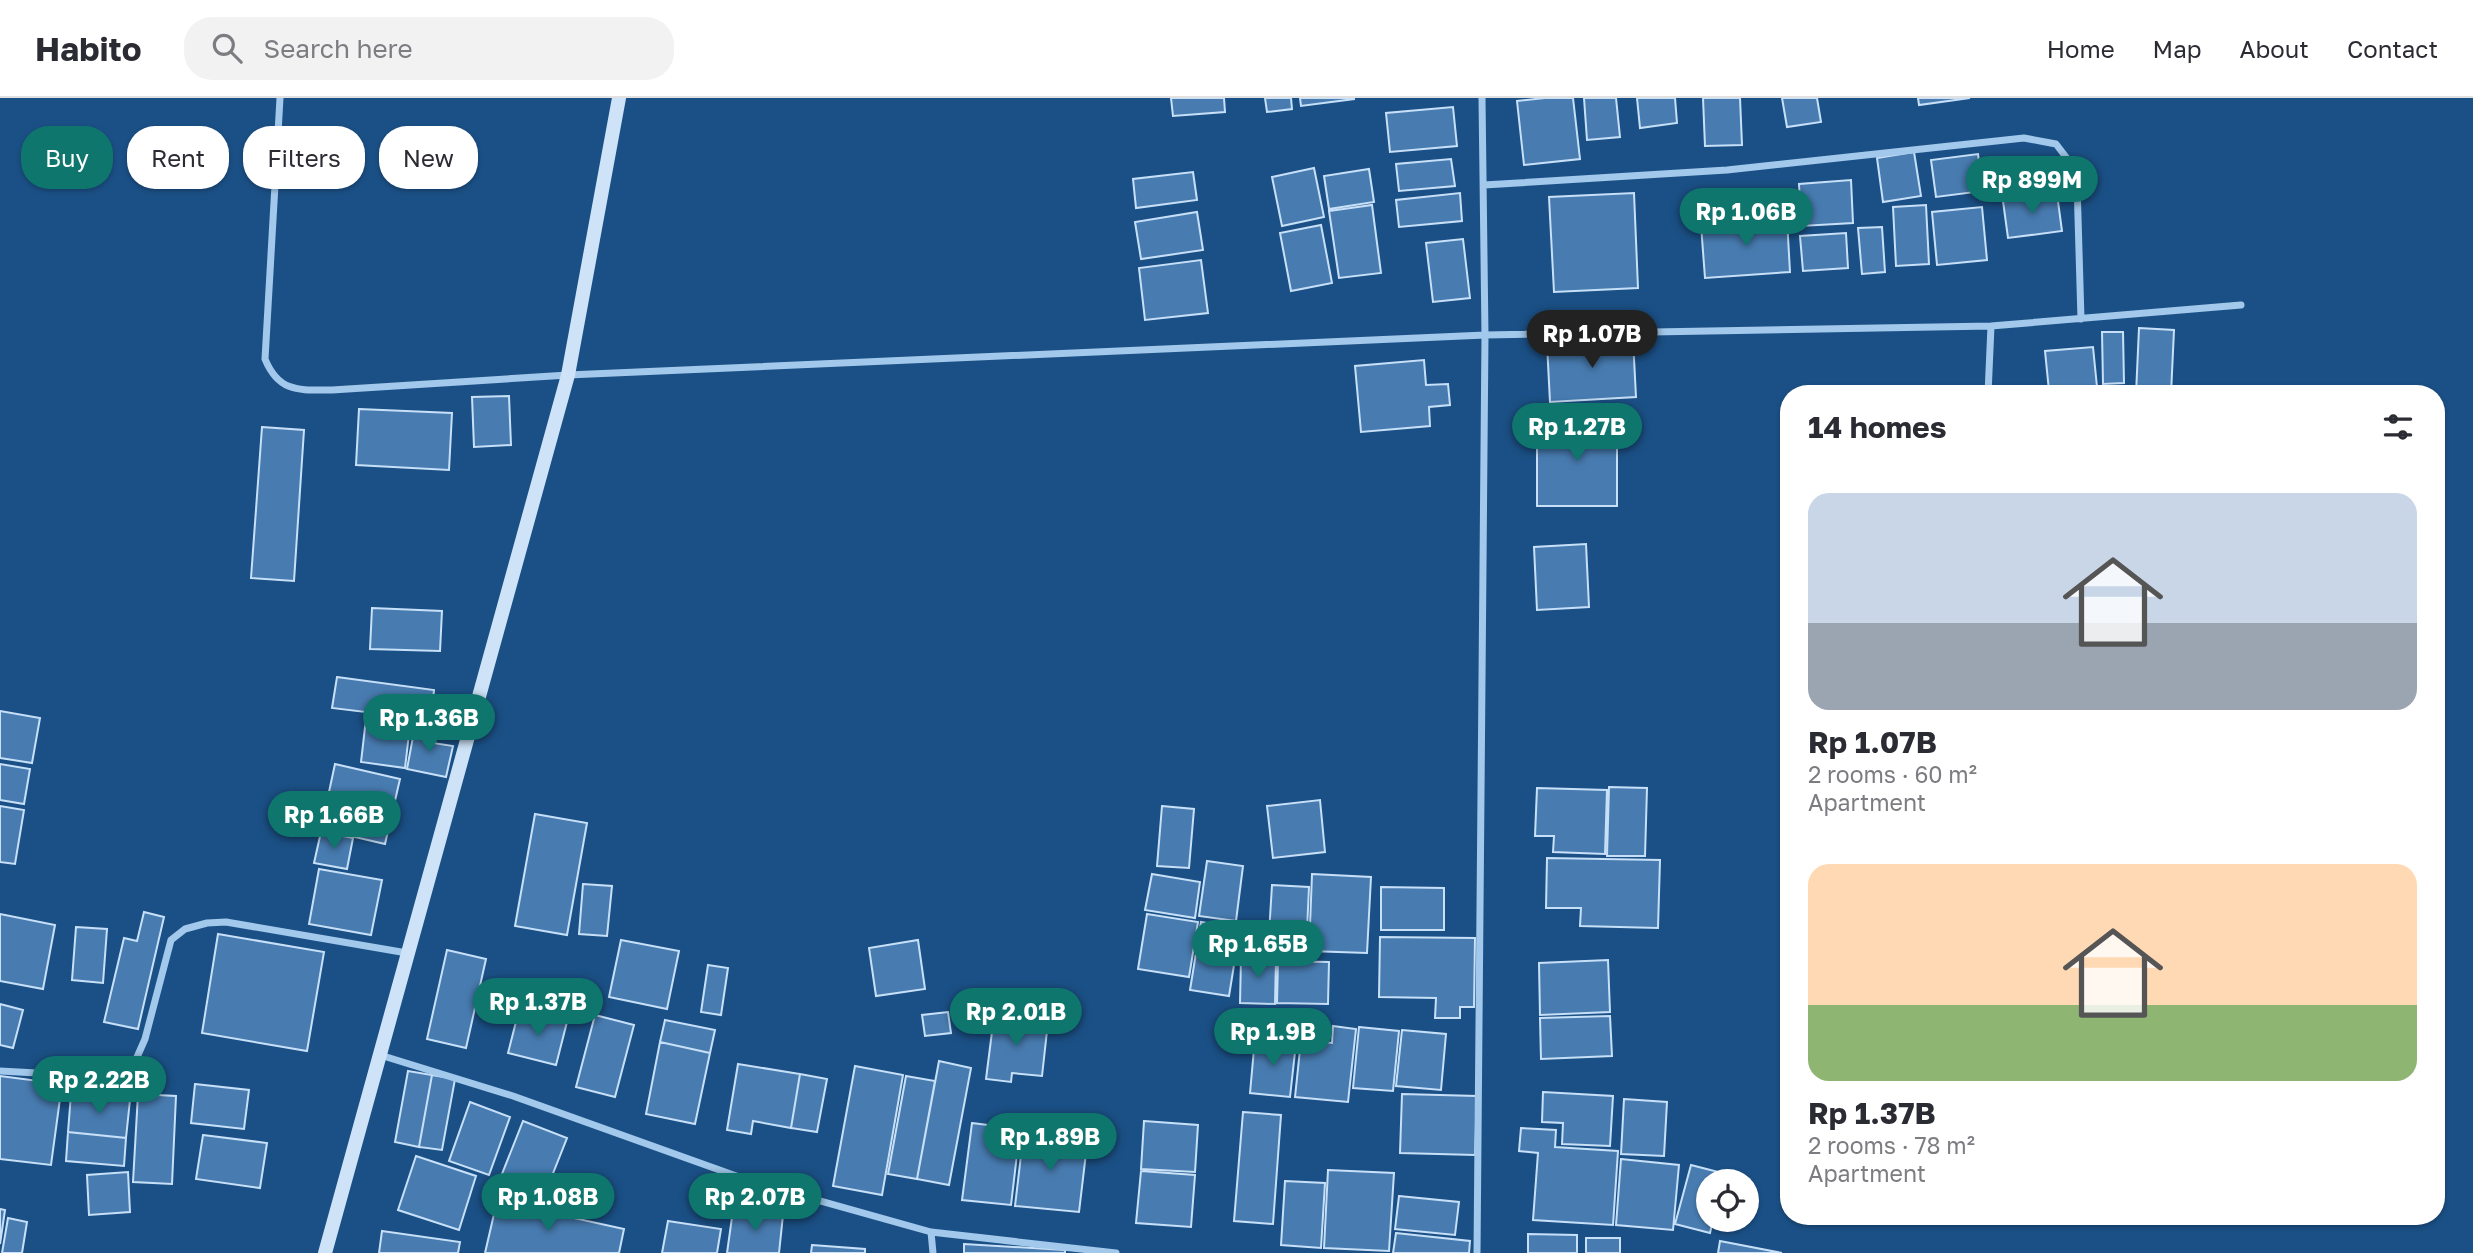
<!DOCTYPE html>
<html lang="en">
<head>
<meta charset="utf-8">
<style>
	:root { --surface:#fff; --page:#f2f2f3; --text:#2b2b33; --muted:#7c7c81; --line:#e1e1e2; --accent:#0f766e }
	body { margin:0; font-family:"Golos Text",sans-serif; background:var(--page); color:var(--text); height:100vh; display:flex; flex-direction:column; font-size:26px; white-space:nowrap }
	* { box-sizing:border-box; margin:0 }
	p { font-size:23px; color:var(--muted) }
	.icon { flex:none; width:38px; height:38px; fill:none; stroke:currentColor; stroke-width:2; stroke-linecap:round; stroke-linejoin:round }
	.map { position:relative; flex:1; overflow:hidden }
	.side { position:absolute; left:1780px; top:287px; width:665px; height:840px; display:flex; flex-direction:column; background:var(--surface); border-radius:28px; box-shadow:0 2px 5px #0004 }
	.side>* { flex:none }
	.banner { position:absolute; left:21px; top:28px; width:665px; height:63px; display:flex; gap:14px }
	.buttons { position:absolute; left:1696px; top:1071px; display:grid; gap:14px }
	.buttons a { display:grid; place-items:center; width:63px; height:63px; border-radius:50%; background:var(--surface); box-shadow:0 2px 5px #0004; font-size:35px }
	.price { position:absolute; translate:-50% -60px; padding:0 16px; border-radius:24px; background:var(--accent); color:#fff; font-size:23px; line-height:46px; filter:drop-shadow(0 2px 4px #0008) }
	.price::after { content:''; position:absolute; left:50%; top:42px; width:21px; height:16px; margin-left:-10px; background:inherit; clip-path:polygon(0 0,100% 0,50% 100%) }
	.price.selected { background:#222; color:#fff }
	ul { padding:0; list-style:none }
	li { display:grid; align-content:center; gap:14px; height:371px; padding:0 28px }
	li span { display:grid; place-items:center; height:217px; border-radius:21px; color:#555 }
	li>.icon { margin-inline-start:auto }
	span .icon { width:126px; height:126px; fill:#fffc; stroke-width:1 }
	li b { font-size:30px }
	h2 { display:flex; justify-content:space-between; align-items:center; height:84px; padding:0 28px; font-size:30px }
	.tag { padding:0 24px; border-radius:28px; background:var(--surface); box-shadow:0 2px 5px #0004; font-size:24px; line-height:63px }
	.tag.selected { background:var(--accent); color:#fff }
	header { display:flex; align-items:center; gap:42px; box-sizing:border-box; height:98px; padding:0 35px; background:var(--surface); border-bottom:2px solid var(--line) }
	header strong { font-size:33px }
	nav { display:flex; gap:38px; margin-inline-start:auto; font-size:24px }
	.search { width:490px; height:63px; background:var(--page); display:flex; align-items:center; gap:18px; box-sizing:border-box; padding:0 24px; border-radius:28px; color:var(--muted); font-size:26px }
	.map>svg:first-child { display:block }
</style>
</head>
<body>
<header>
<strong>Habito</strong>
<div class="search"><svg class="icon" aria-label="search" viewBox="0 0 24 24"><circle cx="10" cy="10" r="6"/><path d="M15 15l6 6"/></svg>Search here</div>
<nav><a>Home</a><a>Map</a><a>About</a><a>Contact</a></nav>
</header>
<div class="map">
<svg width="2473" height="1155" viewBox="0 0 2473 1155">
	<rect width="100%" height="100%" fill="#1b5086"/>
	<path fill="#487cb1" stroke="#c7e0f8" stroke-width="2" d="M1171,0H1224L1225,14L1173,18Z
		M1265,0H1291L1292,11L1267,14Z
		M1300,0H1354V1L1301,8Z
		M1545,0H1573L1580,61L1524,67L1517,3Z
		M1584,0H1616L1620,39L1587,42Z
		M1637,0H1675L1677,25L1640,30Z
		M1703,0H1740L1742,47L1705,48Z
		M1782,0H1817L1821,24L1787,29Z
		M1918,0H1970L1919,7Z
		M1453,9L1457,48L1390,54L1386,15Z
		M1914,54L1921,98L1883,104L1877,60Z
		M1978,56L1983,93L1936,99L1931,62Z
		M2052,60L2057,96L2003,103L1998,67Z
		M1451,61L1455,88L1399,93L1396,66Z
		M1314,70L1324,119L1282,128L1272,79Z
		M1369,71L1374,104L1329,111L1324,78Z
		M1193,74L1197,102L1136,110L1133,81Z
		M1851,82L1853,125L1801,128L1799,86Z
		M1460,95L1462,123L1399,129L1396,102Z
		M1634,95L1638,190L1554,194L1549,99Z
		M2057,96L2062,133L2008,140L2003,103Z
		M1372,107L1381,175L1339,180L1329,113Z
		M1926,107L1929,166L1896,168L1893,109Z
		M1982,109L1987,162L1937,167L1932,114Z
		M1197,114L1203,152L1141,161L1135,124Z
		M1787,121L1790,174L1705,180L1701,127Z
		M1321,127L1332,185L1291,193L1280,135Z
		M1882,129L1885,174L1862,176L1858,130Z
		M1846,135L1848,170L1803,173L1800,138Z
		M1463,141L1470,200L1433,204L1426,145Z
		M1201,162L1208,215L1145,222L1139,170Z
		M2139,230L2174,232L2171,296H2136Z
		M2102,234H2123L2124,285L2103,286Z
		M1633,241L1636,299L1550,304L1547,246Z
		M2093,249L2097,289L2049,293L2045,253Z
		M1424,262L1426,287L1448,286L1450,307L1429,309L1430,328L1361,334L1355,268Z
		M509,298L511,347L474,349L472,299Z
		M359,311L452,315L449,372L356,367Z
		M1537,321H1617V408H1537Z
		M262,329L304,332L294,483L251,480Z
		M1586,446L1589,509L1537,512L1534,449Z
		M372,510L442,513L440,553L370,551Z
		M337,579L434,592L431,622L332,610Z
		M0,613L40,620L32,665L0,660Z
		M366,621L410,627L405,670L361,664Z
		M415,628L436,632L433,645L453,648L446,679L407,671Z
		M0,666L30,671L24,706L0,702Z
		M335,666L400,681L385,746L321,731Z
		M1609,689L1647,690L1645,758H1607Z
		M1537,690L1607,692L1605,756L1553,754L1554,738H1535Z
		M1320,702L1325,754L1273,760L1267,708Z
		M0,708L24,712L15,766L0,764Z
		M1162,708L1194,711L1189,770L1157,768Z
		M535,716L587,725L567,837L515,828Z
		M321,734L353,740L347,771L314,765Z
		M1547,760L1660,762L1658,830L1580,828L1581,810H1546Z
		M1207,763L1243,768L1236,823L1199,818Z
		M319,771L382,782L371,837L309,826Z
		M1152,776L1200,784L1195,820L1145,812Z
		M1312,776L1371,779L1367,855L1309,853Z
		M583,786L612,788L607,838L579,836Z
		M1272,787L1309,789L1306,854L1268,852Z
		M1381,789L1444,790V832H1381Z
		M144,814L164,819L138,931L104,924L124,840L137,843Z
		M0,816L55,827L43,891L0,883Z
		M1147,816L1198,824L1189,879L1138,871Z
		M1201,824L1240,830L1229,898L1190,892Z
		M76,829L107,831L103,885L72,882Z
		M218,836L324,854L307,953L202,935Z
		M1380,839L1475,840L1474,909H1460V920H1435L1436,900L1379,899Z
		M621,842L679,853L667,911L609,899Z
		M918,842L925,891L876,898L869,850Z
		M447,852L486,861L466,950L427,941Z
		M1241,859L1276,860L1275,906L1240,905Z
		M1608,862L1610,914L1540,917L1539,865Z
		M1278,863L1329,864L1328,906L1277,905Z
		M708,867L728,870L721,917L701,914Z
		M0,906L23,912L13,950L0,947Z
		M519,912L567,924L556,967L508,955Z
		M948,914L951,935L925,938L922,917Z
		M595,917L634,927L615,999L576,989Z
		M994,918L1048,924L1042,978L1012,975L1011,984L986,981Z
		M1610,918L1612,958L1541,961L1540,920Z
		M665,922L715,932L710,955L660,944Z
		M1333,928L1356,931L1348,1004L1295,999L1301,942L1332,945Z
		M1359,929L1399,933L1393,993L1353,990Z
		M1402,932L1446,936L1441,992L1396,988Z
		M1255,940L1296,945L1290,999L1250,995Z
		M660,944L710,955L695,1026L646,1016Z
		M939,963L971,970L949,1087L917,1081Z
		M738,966L800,976L791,1030L753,1023L751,1036L727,1032Z
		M855,968L903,977L882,1097L833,1088Z
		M408,973L432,977L419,1049L395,1044Z
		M800,976L827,981L817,1034L791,1030Z
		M432,977L455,981L442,1052L419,1049Z
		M0,978L62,986L51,1067L0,1061Z
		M906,978L935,983L917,1081L888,1076Z
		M195,986L249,992L244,1031L191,1025Z
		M1543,994L1613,998L1610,1048L1562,1046L1563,1025L1542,1024Z
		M71,996L130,1002L126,1040L68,1034Z
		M138,996L176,998L172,1086L133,1084Z
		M1402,996L1477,998L1475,1057L1400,1055Z
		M1624,1001L1667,1004L1664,1058L1621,1056Z
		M470,1004L510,1019L489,1077L449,1063Z
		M1243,1014L1281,1017L1273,1126L1234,1123Z
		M523,1023L567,1040L546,1093L502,1076Z
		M1144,1023L1198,1027L1195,1074L1141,1071Z
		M972,1025L1020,1031L1011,1107L962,1102Z
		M1521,1030L1556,1032L1555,1049L1618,1053L1613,1127L1533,1122L1538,1055L1519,1053Z
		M1024,1032L1072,1037L1070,1053L1086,1055L1079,1114L1015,1108Z
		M68,1034L126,1040L124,1068L66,1063Z
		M203,1037L267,1045L260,1090L196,1081Z
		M416,1058L476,1078L459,1132L398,1112Z
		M1621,1061L1679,1067L1673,1132L1616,1127Z
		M1691,1067L1726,1076L1724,1083H1708V1122H1713L1710,1135L1675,1126Z
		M1328,1072L1394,1075L1389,1153L1324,1150Z
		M1141,1073L1195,1077L1191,1129L1136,1125Z
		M128,1074L130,1114L89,1117L87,1077Z
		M1285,1083L1325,1085L1321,1150L1281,1147Z
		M1399,1098L1459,1104L1455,1137L1395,1131Z
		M497,1103L624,1131L619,1155H485Z
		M0,1111L5,1112L0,1146Z
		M733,1112L783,1117L779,1155H727Z
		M8,1120L27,1124L22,1155H2Z
		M668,1123L721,1131L717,1155H662Z
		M382,1133L460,1144L458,1155H379Z
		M1396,1135L1470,1143L1469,1155H1393Z
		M1528,1136L1577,1137V1155H1528Z
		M1586,1140H1620V1155H1586Z
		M1720,1143L1782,1155H1718Z
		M964,1146L1065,1152V1155H964Z
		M812,1147L865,1151V1155H811Z"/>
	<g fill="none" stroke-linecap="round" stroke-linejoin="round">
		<path stroke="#a2c8eb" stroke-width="7" d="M280,0L265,261C279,295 299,292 332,292L568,277L1485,237L1991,228L2241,207
			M1484,87L1727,72L2024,40L2056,46L2072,67L2077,85L2081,221
			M1988,296L1991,228
			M380,957L513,998L753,1084L931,1134L1116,1155
			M0,973L110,979L134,966L145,941L171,842L185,831L207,825L226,824L407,855
			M931,1134L933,1155
			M1477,1155L1485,237L1482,0"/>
		<path stroke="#cee3f8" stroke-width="14" d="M325,1155L568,277L619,0"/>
	</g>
</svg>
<div class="buttons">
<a><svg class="icon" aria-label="locate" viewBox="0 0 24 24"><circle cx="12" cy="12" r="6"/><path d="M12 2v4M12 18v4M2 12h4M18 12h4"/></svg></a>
</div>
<b class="price" style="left:2032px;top:118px">Rp 899M</b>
<b class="price" style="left:1746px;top:150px">Rp 1.06B</b>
<b class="price selected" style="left:1592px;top:272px">Rp 1.07B</b>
<b class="price" style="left:1577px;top:365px">Rp 1.27B</b>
<b class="price" style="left:429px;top:656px">Rp 1.36B</b>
<b class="price" style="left:334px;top:753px">Rp 1.66B</b>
<b class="price" style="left:1258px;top:882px">Rp 1.65B</b>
<b class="price" style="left:538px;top:940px">Rp 1.37B</b>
<b class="price" style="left:1016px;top:950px">Rp 2.01B</b>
<b class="price" style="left:1273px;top:970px">Rp 1.9B</b>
<b class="price" style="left:99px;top:1018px">Rp 2.22B</b>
<b class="price" style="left:1050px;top:1075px">Rp 1.89B</b>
<b class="price" style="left:548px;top:1135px">Rp 1.08B</b>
<b class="price" style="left:755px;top:1135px">Rp 2.07B</b>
<div class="banner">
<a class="tag selected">Buy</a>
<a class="tag">Rent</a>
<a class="tag">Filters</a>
<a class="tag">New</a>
</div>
<section class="side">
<h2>14 homes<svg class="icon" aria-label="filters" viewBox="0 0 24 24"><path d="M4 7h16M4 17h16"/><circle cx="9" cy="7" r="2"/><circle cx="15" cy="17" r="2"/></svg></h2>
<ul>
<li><span style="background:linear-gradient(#c9d6e8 60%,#9aa5b1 0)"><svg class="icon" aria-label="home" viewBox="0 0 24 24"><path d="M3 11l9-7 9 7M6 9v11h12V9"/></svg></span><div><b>Rp 1.07B</b><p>2 rooms · 60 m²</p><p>Apartment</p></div></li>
<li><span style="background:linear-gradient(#ffd9b3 65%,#8fb573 0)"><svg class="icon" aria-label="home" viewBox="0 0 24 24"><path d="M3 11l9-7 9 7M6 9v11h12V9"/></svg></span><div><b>Rp 1.37B</b><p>2 rooms · 78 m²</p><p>Apartment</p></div></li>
</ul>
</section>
</div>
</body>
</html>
